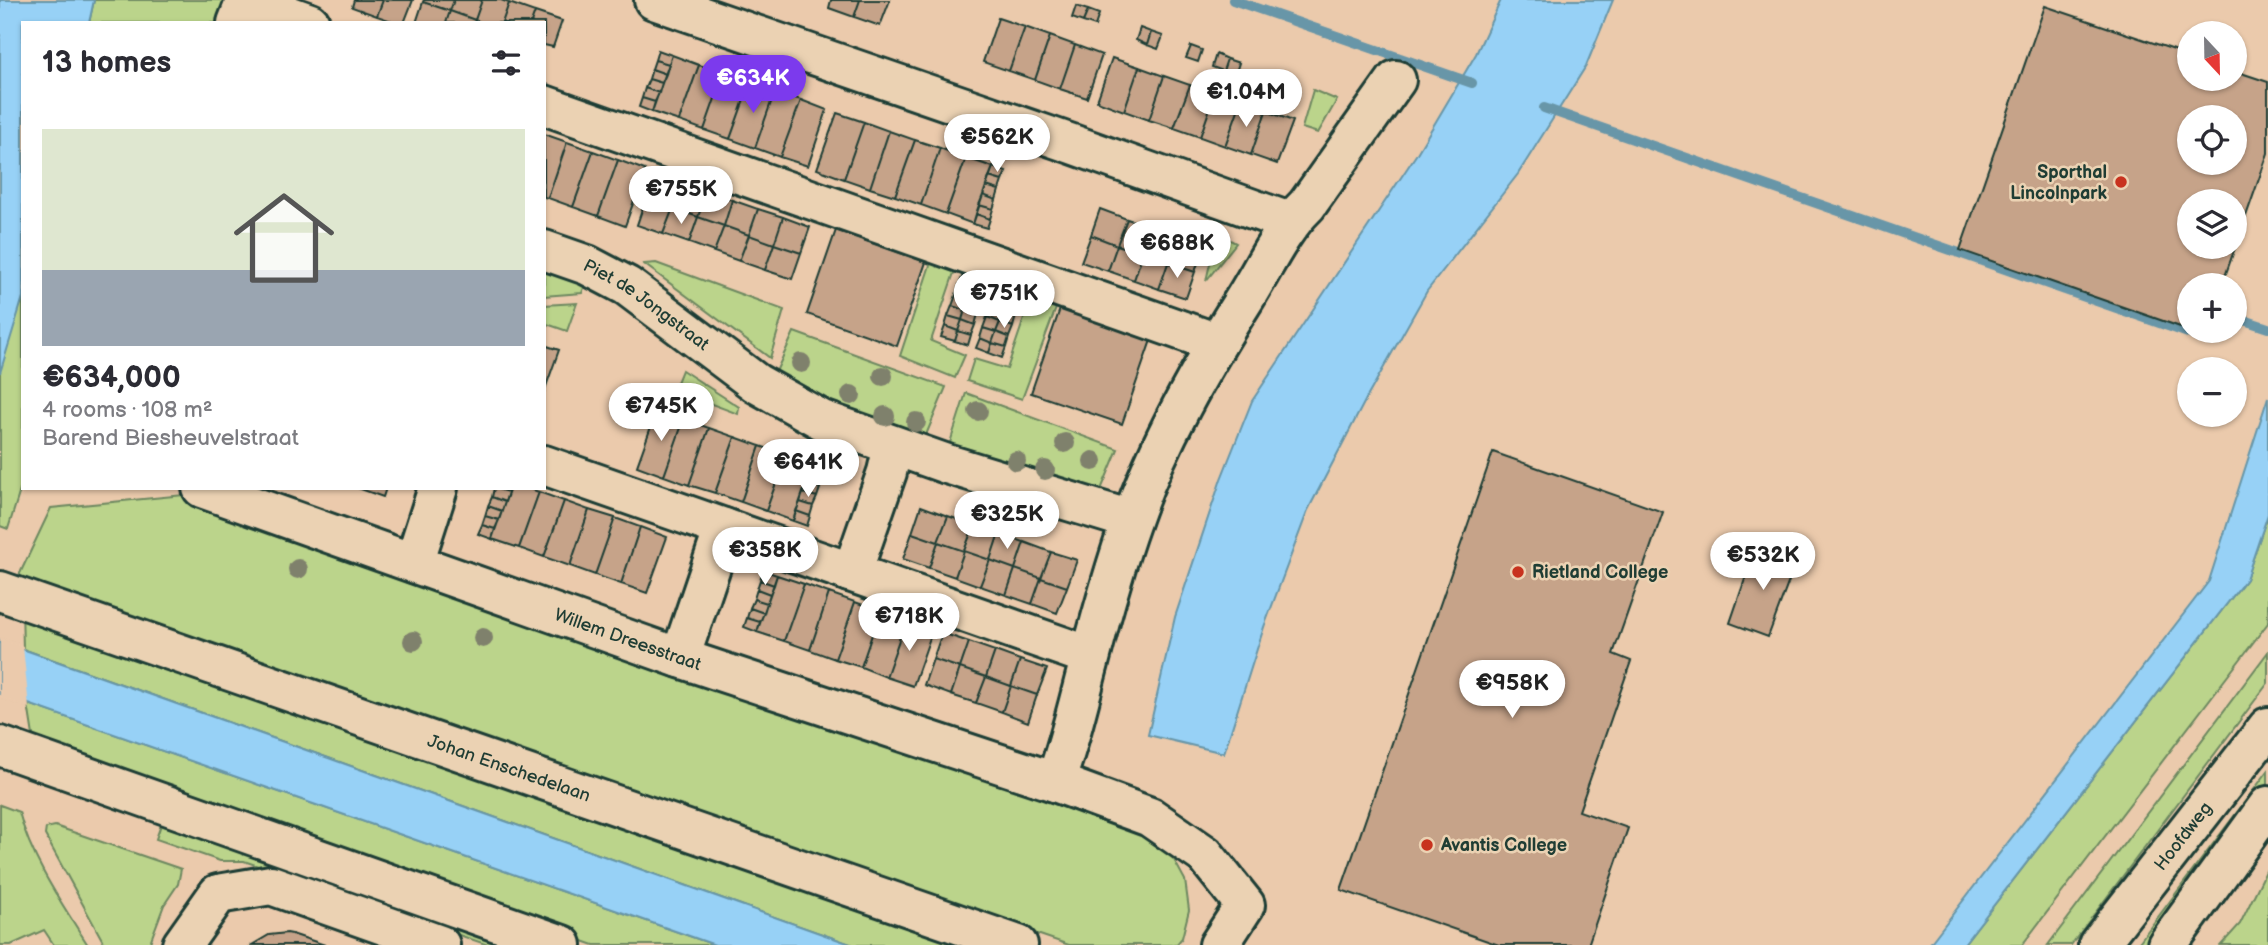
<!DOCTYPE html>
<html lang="en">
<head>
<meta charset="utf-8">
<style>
	:root { --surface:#fff; --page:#f2f2f3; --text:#2b2b33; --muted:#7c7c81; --accent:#7c3aed }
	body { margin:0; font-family:"Balsamiq Sans",sans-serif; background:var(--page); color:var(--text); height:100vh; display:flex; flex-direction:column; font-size:26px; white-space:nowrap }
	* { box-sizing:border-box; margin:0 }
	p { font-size:23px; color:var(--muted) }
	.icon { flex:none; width:38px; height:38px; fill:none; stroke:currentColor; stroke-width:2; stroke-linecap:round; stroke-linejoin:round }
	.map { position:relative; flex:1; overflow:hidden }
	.panel { position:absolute; left:21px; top:21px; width:525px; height:469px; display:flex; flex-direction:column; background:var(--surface); border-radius:0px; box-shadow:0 2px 5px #0004 }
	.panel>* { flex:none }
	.needle { width:46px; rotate:158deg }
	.tools { position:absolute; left:2177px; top:21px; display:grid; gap:14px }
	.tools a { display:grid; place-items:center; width:70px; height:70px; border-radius:50%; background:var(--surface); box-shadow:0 2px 5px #0004; font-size:35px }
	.price { position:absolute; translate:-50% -60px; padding:0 16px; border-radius:24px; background:#fff; color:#222; font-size:23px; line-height:46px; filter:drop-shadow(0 2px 4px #0008) }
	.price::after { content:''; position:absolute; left:50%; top:42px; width:21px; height:16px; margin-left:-10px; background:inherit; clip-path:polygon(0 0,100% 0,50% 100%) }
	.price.current { background:var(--accent); color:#fff }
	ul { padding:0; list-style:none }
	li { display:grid; align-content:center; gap:14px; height:371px; padding:0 21px }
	li span { display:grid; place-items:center; height:217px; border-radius:0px; color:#555 }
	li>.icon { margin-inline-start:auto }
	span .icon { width:126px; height:126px; fill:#fffc; stroke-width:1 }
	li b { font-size:30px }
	h2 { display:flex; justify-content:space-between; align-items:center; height:84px; padding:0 21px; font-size:30px }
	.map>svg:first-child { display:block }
</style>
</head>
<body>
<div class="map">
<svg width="2268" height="945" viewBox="0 0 2268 945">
	<rect width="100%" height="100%" fill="#ebcaac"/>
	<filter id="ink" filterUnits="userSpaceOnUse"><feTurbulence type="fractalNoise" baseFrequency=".0143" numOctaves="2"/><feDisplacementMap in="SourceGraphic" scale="14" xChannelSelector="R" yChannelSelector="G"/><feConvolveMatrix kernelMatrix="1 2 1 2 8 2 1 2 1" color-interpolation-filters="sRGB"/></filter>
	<g filter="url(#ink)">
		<path fill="#bbd48b" stroke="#6d8860" stroke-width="2" d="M94,0H230L222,23H89Z
			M1313,90L1337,100L1318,133L1302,128Z
			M1217,233L1236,243L1206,281Z
			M933,256L957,264L931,341L965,355L955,378L900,356Z
			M656,263L784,310L770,358L644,264Z
			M544,268L585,285L582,293L544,296Z
			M1034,289L1059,300L1022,399L967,381L974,359L1007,369Z
			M23,297V481L8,529L0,526V364Z
			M577,303L567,331L544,323V305Z
			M794,332L946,387L926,435L820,398L774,376Z
			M682,370L739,407L738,414L674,390Z
			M966,393L1118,449L1098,497L948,449Z
			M184,495L1136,828L1166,845L1185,880L1189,910L1182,938L1176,945H1069L15,584L51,508Z
			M2268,514V623L2022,945H1963L2246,579Z
			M22,606L989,945H853L23,649Z
			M2268,652V683L2071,945H2048Z
			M28,704L32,705L715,945H594L35,748Z
			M2268,771V790L2155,945H2137Z
			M0,805L19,812C31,859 62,904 88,945H54L44,930L11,945H0Z
			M164,816L532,945H488L244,861H220L156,839Z
			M55,826L181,869L178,884L164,905L149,945H105L45,835L46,828Z
			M2268,867V945H2221L2240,924Z"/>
		<path fill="#97d1f6" stroke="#6796a8" stroke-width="2" d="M0,0H94L89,23H23V297L0,373Z
			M1501,0H1613L1586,66L1518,174L1427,291L1366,399L1308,510L1264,627L1224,753L1148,735L1175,617L1221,479L1252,401L1416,155L1476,54Z
			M2268,397V514L2246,579L1963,945H1929L2209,581Z
			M0,641L853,945H715L0,694Z"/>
		<path fill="#ebcaac" d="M0,638L23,646L29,708L0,698Z"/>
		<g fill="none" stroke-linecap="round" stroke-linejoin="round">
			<path stroke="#6796a8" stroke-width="10" d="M1233,0L1472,83
				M1544,108L2211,341L2216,331
				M2235,317L2268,328"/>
		</g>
		<path fill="#c6a389" stroke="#1f3d34" stroke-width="2" fill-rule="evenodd" d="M354,0H383L377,16L352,7Z
			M383,0H413L404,23H397L377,16Z
			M424,0H454L450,11L423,2Z
			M454,0H482L475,20L450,11Z
			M482,0H501L509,3L502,23H482L475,20Z
			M831,0H860L854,17L829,8Z
			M860,0H890L880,26L854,17Z
			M423,2L450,11L446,23H416Z
			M509,3L535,12L531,23H502Z
			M1076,6L1088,10L1083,22L1072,18Z
			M2045,6L2189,55V79H2235V71L2268,82V153L2222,285H2189V330L1960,250ZM2189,117H2235V163H2189ZM2189,201H2235V247H2189Z
			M1088,10L1099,14L1095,26L1083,22Z
			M450,11L475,20L474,23H446Z
			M535,12L562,21L553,47L544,45V23H531Z
			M998,18L1025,27L1009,71L983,62Z
			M1025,27L1050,36L1035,80L1009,71Z
			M1140,28L1151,32L1147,45L1136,40Z
			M1151,32L1163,36L1158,49L1147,45Z
			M1050,36L1075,45L1060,89L1035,80Z
			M1075,45L1102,55L1087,98L1060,89Z
			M1191,46L1202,50L1198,62L1186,58Z
			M658,50L672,55L669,64L655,60Z
			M1216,54L1227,59L1223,71L1212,67Z
			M672,55L699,65L679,121L652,112Z
			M1112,58L1139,67L1124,111L1097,101Z
			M1227,59L1239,63L1235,75L1223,71Z
			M655,60L669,64L666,74L652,69Z
			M699,65L724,73L704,130L679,121Z
			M1139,67L1164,76L1149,120L1124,111Z
			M652,69L666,74L662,83L649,79Z
			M1267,72L1278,77L1274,89L1262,85Z
			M724,73L750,83L730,139L704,130Z
			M1164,76L1190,85L1174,128L1149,120Z
			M1278,77L1290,81L1285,92L1274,89Z
			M649,79L662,83L659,93L645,88Z
			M750,83L775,91L755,148L730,139Z
			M1190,85L1215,94L1200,137L1174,128Z
			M645,88L659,93L655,102L642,98Z
			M775,91L801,100L780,157L755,148Z
			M1215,94L1241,102L1225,146L1200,137Z
			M642,98L655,102L652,112L639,107Z
			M801,100L827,110L808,166L780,157Z
			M1241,102L1266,111L1251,155L1225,146Z
			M1266,111L1293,121L1277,164L1251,155Z
			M837,113L864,122L844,179L817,169Z
			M864,122L889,131L870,188L844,179Z
			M889,131L915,140L895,196L870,188Z
			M544,134L567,142L548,198L544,197Z
			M915,140L940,148L921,205L895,196Z
			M567,142L593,151L573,207L548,198Z
			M940,148L966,158L946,214L921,205Z
			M593,151L618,160L598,216L573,207Z
			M966,158L993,167L973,224L946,214Z
			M618,160L645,170L625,226L598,216Z
			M993,167L1006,172L1002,181L989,177Z
			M655,173L682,182L673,208L646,198Z
			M989,177L1002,181L999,190L986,186Z
			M682,182L707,191L698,217L673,208Z
			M986,186L999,190L996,200L983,195Z
			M707,191L732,200L724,226L698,217Z
			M983,195L996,200L993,209L979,205Z
			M646,198L673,208L663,234L637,225Z
			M732,200L758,209L749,235L724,226Z
			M979,205L993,209L990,219L976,214Z
			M673,208L698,217L689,243L663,234Z
			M758,209L783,217L774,244L749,235Z
			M1100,209L1127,219L1117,245L1091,235Z
			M976,214L990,219L987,228L973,224Z
			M698,217L724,226L714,252L689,243Z
			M783,217L810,227L801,253L774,244Z
			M1127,219L1152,227L1143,253L1117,245Z
			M724,226L749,235L739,261L714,252Z
			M1152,227L1177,236L1168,263L1143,253Z
			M836,230L926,262L897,346L807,314Z
			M749,235L774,244L765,270L739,261Z
			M1091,235L1117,245L1108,271L1081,262Z
			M1177,236L1204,245L1195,272L1168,263Z
			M774,244L801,253L792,279L765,270Z
			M1117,245L1143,253L1134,280L1108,271Z
			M1143,253L1168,263L1159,289L1134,280Z
			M1168,263L1195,272L1186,298L1159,289Z
			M963,275L976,279L972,289L959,285Z
			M976,279L989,284L986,294L972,289Z
			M959,285L972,289L969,300L956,295Z
			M998,287L1010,291L1007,302L994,297Z
			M972,289L986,294L982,304L969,300Z
			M1010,291L1024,295L1020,306L1007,302Z
			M956,295L969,300L965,310L952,306Z
			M994,297L1007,302L1003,312L990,307Z
			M969,300L982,304L978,314L965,310Z
			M1007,302L1020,306L1016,316L1003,312Z
			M952,306L965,310L962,320L948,316Z
			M990,307L1003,312L1000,322L987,317Z
			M1060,309L1151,340L1122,424L1031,393Z
			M965,310L978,314L975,325L962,320Z
			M1003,312L1016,316L1013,327L1000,322Z
			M948,316L962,320L958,331L945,326Z
			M987,317L1000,322L996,332L983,328Z
			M962,320L975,325L971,335L958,331Z
			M1000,322L1013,327L1009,337L996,332Z
			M945,326L958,331L955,341L941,337Z
			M983,328L996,332L992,343L980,338Z
			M958,331L971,335L968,345L955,341Z
			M996,332L1009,337L1006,347L992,343Z
			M980,338L992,343L989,353L976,348Z
			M992,343L1006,347L1002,358L989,353Z
			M544,345L559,350L544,392Z
			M657,410L684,419L664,476L637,466Z
			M684,419L709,428L689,485L664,476Z
			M709,428L735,437L715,493L689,485Z
			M735,437L760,446L741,502L715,493Z
			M760,446L786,455L766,511L741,502Z
			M1493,452L1663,512L1613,654L1631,661L1579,811L1628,828L1588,945H1499L1341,890Z
			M786,455L813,464L793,521L766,511Z
			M813,464L826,469L823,478L810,474Z
			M810,474L823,478L820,488L806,483Z
			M806,483L820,488L817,497L803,493Z
			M358,488H386L383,497Z
			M494,488L508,492L505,502L492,497Z
			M510,488H528L539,492L519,548L492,539Z
			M539,492L564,501L544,557L519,548Z
			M803,493L817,497L813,506L800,502Z
			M492,497L505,502L502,511L488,506Z
			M564,501L589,510L570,566L544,557Z
			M800,502L813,506L810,516L796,511Z
			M488,506L502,511L499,520L485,516Z
			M921,506L948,516L938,542L912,533Z
			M589,510L615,518L595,575L570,566Z
			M796,511L810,516L807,526L793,521Z
			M485,516L499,520L495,529L482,525Z
			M948,516L974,525L964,551L938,542Z
			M615,518L640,527L621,584L595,575Z
			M482,525L495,529L492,539L478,534Z
			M974,525L999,533L990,560L964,551Z
			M640,527L667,537L647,593L621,584Z
			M912,533L938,542L929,568L903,559Z
			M999,533L1024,542L1015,569L990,560Z
			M938,542L964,551L955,577L929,568Z
			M1024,542L1051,552L1041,578L1015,569Z
			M1756,547L1796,562L1768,637L1730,623Z
			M964,551L990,560L980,586L955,577Z
			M1051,552L1077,560L1067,587L1041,578Z
			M990,560L1015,569L1006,595L980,586Z
			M1015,569L1041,578L1032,604L1006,595Z
			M763,570L777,575L774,585L760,580Z
			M777,575L804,584L784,641L757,632Z
			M1041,578L1067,587L1057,613L1032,604Z
			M760,580L774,585L770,594L757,589Z
			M804,584L829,593L810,650L784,641Z
			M757,589L770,594L767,603L754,599Z
			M829,593L855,602L835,659L810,650Z
			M754,599L767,603L764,613L750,608Z
			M855,602L880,611L861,667L835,659Z
			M750,608L764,613L760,622L747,618Z
			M880,611L906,620L886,677L861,667Z
			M747,618L760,622L757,632L744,627Z
			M906,620L933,629L913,686L886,677Z
			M942,633L969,642L960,668L933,659Z
			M969,642L995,651L986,677L960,668Z
			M995,651L1020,660L1011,686L986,677Z
			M933,659L960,668L951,695L924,685Z
			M1020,660L1047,669L1037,695L1011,686Z
			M960,668L986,677L976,703L951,695Z
			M986,677L1011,686L1002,712L976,703Z
			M1011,686L1037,695L1028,722L1002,712Z
			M287,933L292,934L325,945H252L269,935Z"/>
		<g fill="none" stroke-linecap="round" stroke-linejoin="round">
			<g stroke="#1f3d34" stroke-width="44">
				<g id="minor">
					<path d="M654,0L1072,144L1289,222"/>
					<path d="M237,23L246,0L310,23"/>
					<path d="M544,105L1217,343"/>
					<path id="s1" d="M544,250L587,265L627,286L756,383L822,420L947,464L1131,520"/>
					<path d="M544,465L1090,656"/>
					<path id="s2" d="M202,488L680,658L1055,782"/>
					<path d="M414,563L438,488"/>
					<path d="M849,572L856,561L887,472L893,446"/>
					<path id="s3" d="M0,591L1018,945"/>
					<path d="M680,658L724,528"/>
					<path d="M0,746L562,945"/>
					<path d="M182,945L218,894L271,885L440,945"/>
					<path d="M1219,945L1245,905L1205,855L1150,817L1055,782C1070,742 1079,700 1090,659C1102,613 1115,566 1131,521C1158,443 1201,368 1245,298C1265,266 1280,231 1307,205L1396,80"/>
					<path id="s4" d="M2098,945L2268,727"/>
					<path d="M2167,945L2268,806"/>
				</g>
			</g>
			<use href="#minor" stroke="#ebd2b3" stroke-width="38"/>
		</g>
		<g fill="#7f816c">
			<circle cx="801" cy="363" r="10"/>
			<circle cx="883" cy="376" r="10"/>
			<circle cx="851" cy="395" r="10"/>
			<circle cx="978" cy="411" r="10"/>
			<circle cx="885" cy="416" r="10"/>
			<circle cx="916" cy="422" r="10"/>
			<circle cx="1065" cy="443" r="10"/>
			<circle cx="1016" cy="461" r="10"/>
			<circle cx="1093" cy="461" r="10"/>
			<circle cx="1045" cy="470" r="10"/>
			<circle cx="298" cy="569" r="10"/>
			<circle cx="483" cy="638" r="10"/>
			<circle cx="413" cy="641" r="10"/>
		</g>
	</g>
	<g fill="#c8321e" stroke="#ebd2b3" stroke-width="2.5">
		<circle cx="2121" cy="182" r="7"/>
		<circle cx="1518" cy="572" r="7"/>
		<circle cx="1427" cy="845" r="7"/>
	</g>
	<g text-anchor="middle" stroke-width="5" stroke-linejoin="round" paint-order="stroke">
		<g font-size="18" font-weight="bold" fill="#1f3d34" stroke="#ebd2b3" text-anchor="start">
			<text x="2107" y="178" text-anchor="end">Sporthal<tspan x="2107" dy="21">Lincolnpark</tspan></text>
			<text x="1532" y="578">Rietland College</text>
			<text x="1441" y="851">Avantis College</text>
		</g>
		<g font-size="18" fill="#1f3d34" stroke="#ebd2b3">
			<text dy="6" stroke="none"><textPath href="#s1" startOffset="117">Piet de Jongstraat</textPath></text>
			<text dy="6" stroke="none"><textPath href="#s2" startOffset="452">Willem Dreesstraat</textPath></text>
			<text dy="6" stroke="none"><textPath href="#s3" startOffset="539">Johan Enschedelaan</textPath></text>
			<text dy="6" stroke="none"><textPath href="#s4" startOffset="138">Hoofdweg</textPath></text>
		</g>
	</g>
</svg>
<div class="tools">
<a><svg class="needle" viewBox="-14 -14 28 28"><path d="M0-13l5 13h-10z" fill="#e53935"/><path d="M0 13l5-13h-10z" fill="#7c7c81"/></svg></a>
<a><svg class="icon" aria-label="locate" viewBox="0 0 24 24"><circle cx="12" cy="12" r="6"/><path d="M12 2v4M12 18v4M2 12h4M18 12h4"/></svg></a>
<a><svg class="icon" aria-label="layers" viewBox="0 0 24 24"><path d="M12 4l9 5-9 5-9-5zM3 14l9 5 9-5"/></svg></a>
<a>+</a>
<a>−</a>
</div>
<b class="price current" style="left:753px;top:115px">€634K</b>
<b class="price" style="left:1246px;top:129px">€1.04M</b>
<b class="price" style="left:997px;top:174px">€562K</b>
<b class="price" style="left:681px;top:226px">€755K</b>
<b class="price" style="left:1177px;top:280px">€688K</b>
<b class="price" style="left:1004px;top:330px">€751K</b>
<b class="price" style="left:661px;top:443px">€745K</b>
<b class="price" style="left:808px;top:499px">€641K</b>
<b class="price" style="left:1007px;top:551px">€325K</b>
<b class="price" style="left:765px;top:587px">€358K</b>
<b class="price" style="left:1763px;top:592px">€532K</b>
<b class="price" style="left:909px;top:653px">€718K</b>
<b class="price" style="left:1512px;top:720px">€958K</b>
<section class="panel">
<h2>13 homes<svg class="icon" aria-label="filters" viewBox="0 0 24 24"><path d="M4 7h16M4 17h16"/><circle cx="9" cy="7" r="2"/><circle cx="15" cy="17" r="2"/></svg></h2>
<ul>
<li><span style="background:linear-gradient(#dfe7d0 65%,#9aa5b1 0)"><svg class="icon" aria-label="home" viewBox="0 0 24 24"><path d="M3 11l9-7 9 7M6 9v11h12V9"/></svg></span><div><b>€634,000</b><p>4 rooms · 108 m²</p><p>Barend Biesheuvelstraat</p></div></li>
</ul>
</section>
</div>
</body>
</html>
